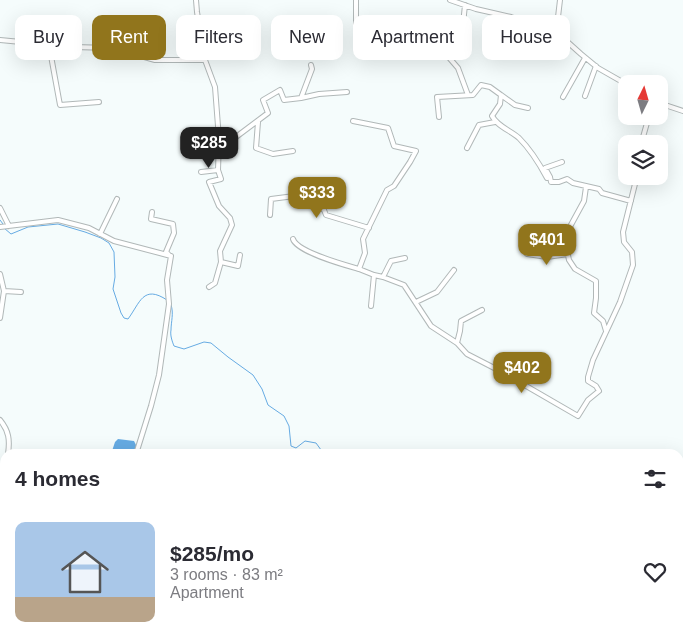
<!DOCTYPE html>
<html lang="en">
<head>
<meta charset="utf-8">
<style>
	:root { --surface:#fff; --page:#f2f2f3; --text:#2b2b33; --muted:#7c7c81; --line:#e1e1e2; --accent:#91751c }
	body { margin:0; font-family:Helvetica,sans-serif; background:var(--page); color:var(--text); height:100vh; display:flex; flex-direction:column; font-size:19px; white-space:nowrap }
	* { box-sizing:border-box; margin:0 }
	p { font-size:16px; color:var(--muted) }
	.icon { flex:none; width:28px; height:28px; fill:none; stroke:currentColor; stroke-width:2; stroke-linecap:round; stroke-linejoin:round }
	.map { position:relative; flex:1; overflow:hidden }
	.sheet { position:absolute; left:0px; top:449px; width:684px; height:196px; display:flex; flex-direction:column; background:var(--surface); border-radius:15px 15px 0 0; box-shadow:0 5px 20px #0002 }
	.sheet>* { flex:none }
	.hud { position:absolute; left:15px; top:15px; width:654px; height:45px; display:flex; gap:10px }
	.needle { width:32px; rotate:5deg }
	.controls { position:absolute; left:618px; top:75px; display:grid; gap:10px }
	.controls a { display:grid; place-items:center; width:50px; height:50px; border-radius:10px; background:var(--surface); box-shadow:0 5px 20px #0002; font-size:25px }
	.price { position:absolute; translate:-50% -42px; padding:0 11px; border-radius:10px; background:var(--accent); color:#fff; font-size:16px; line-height:32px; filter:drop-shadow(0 1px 2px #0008) }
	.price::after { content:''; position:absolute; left:50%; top:30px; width:15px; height:11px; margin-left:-8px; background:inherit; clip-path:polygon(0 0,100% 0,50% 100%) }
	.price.on { background:#222; color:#fff }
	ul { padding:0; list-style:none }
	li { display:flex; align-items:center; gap:15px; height:125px; padding:0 15px }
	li+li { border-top:1px solid var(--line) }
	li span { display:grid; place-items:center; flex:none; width:140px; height:100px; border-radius:10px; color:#555 }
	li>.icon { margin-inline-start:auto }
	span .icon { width:60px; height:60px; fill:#fffc; stroke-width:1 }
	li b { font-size:21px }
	h2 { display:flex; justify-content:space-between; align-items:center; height:60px; padding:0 15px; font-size:21px }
	.tag { padding:0 18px; border-radius:10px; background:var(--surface); box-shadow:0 5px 20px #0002; font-size:18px; line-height:45px }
	.tag.on { background:var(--accent); color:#fff }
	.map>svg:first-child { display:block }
</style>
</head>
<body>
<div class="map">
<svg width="683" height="644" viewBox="0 0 683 644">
	<rect width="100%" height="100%" fill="#f5fcfc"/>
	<path fill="#66abe3" d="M118,439L134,441L137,447L135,454H111L115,442Z"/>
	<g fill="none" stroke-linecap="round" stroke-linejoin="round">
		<path stroke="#66abe3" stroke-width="1" d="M0,220L3,224
			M4,228L11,234L28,227L58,224L85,232L101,238L109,243L114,252L115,277L113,289L121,313L124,318L128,319C140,303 143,284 167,300
			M171,305C174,313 171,322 171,330C170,335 172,341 174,346L184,349L204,342L211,343L228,357L253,375L262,389L268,405L284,416L289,426L291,446L296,448L305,441L316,443L324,454
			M478,640L479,644"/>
		<g stroke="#b1b8b8" stroke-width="6">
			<path id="street" d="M196,0L197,12L205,60L215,87L219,139
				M356,0V26
				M450,0L476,9L511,17L562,37L581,54L598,68L626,84
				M463,24L465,5
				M556,34L560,0
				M0,40L73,47L112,48L155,60H205
				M52,45L51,56L60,105L99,102
				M445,53L458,68L468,95
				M585,96L596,66
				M563,97L585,58
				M301,98L319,94L347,92
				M659,103L683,111
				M528,108L515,105L501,95L500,104L492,116C498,127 510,130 519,138C531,150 539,163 547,178L550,177L551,182H559L567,179L573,183L599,189L602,193L631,201
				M439,117L437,97L473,95L481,85L490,87L501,95
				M353,121L388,128L394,146L416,151L410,162L394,186L387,190L363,239L365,253L359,269L374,275
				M258,122L256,148L273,154L293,151
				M641,144L649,116
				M467,148L479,125L495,122
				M201,172L218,170
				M550,177L545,168L562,162
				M586,187L584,201L566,234V246L569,260L575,269L596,281V298L594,313L603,321L606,331
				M0,208L9,226
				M152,212L151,219L173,224L174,233L166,252L169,255
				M270,215L271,199L302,195L324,210L326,215L369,228
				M0,227L58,220L89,228L114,241L171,256
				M100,234L117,199
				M293,239C297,252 345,265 359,269
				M527,254L547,257L568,254
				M221,262L238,266L240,255
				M0,274L4,291L0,318
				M383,277L391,261L405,258
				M209,287L215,283L221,262L220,251L232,225L230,218L219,206L209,182L221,179L218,170L219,139L236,137L268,113L263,100L280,90L284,100L301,98L312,69L311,65
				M4,291L21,292
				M416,302L437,292L454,270
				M371,306L374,275L383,277L404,285L431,326L457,343L467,354L502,372L578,416L588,400L599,391L596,386L588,381V377L593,360L620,302L633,265L632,252L624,242L623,232L637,176
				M457,343L460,331L461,321L482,310
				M0,420C9,431 10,440 8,454
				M136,454L151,406L159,375L169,304L167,280L171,256
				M0,489L5,468
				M0,544L5,549
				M92,640L94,644
				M57,644L73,640"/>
		</g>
		<use href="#street" stroke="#fff" stroke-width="4"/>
	</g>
</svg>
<div class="controls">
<a><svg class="needle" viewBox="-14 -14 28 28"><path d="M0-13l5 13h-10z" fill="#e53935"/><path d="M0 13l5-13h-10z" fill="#7c7c81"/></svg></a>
<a><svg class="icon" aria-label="layers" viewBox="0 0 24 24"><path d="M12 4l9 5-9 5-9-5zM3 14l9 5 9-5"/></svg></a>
</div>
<b class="price on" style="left:209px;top:169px">$285</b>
<b class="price" style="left:317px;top:219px">$333</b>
<b class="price" style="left:547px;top:266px">$401</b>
<b class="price" style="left:522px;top:394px">$402</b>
<div class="hud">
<a class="tag">Buy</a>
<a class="tag on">Rent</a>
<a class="tag">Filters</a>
<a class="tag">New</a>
<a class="tag">Apartment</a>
<a class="tag">House</a>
</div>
<section class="sheet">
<h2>4 homes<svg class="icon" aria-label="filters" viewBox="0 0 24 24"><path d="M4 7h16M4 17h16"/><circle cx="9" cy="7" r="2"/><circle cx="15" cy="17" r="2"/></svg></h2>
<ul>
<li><span style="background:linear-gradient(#a9c7e8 75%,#b9a48a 0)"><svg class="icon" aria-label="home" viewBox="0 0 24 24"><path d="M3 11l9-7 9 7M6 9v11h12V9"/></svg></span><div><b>$285/mo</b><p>3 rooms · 83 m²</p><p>Apartment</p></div><svg class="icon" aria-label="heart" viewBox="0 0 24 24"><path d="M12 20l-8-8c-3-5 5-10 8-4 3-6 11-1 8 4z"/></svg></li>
</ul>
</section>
</div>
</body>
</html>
